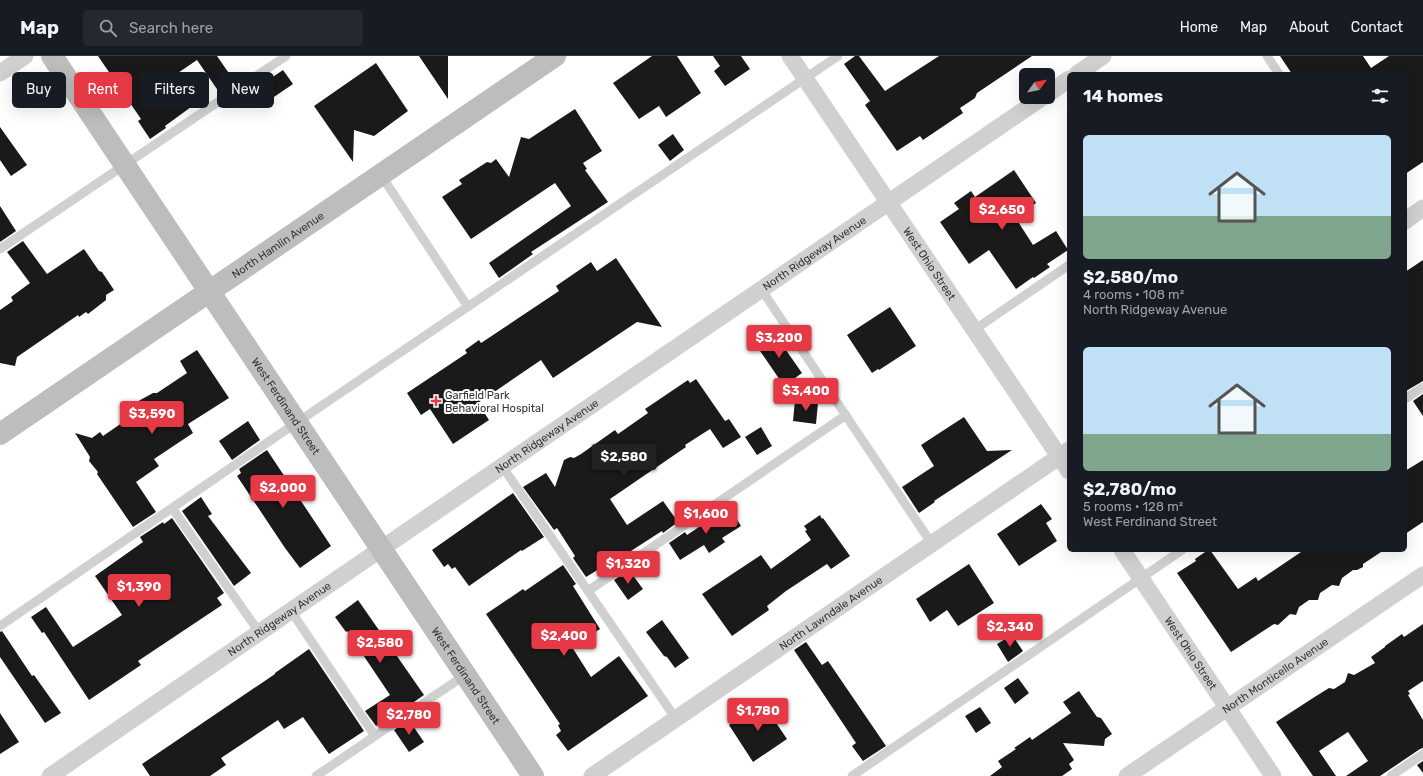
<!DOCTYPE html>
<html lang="en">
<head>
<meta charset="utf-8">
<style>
	:root { --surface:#171b24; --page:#242831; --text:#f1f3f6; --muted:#9ea1a6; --line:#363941; --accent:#e63946 }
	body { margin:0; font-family:Rubik,sans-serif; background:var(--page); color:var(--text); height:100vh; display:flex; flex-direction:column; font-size:15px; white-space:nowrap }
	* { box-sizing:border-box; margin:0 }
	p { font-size:13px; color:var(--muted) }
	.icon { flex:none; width:22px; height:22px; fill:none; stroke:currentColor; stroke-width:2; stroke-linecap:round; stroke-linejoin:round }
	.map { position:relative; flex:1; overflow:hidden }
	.side { position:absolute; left:1067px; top:16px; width:340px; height:480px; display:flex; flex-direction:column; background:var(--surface); border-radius:6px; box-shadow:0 4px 16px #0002 }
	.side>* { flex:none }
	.hud { position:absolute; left:12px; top:16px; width:380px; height:36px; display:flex; gap:8px }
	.needle { width:26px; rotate:57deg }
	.controls { position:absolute; left:1019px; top:12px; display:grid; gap:8px }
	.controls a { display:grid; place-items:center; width:36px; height:36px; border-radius:6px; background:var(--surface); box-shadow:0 4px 16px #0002; font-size:20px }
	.price { position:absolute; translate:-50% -34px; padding:0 9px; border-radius:4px; background:var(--accent); color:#fff; font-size:13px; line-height:26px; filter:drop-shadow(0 1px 2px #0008) }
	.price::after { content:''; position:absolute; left:50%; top:24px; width:12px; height:9px; margin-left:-6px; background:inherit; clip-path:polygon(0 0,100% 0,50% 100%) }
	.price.current { background:#222; color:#fff }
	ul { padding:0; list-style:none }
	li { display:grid; align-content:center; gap:8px; height:212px; padding:0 16px }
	li span { display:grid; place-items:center; height:124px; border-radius:6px; color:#555 }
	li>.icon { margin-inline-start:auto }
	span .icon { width:72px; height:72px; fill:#fffc; stroke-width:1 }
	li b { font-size:17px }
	h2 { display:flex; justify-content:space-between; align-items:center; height:48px; padding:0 16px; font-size:17px }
	.chip { padding:0 14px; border-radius:6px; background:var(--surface); box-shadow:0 4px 16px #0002; font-size:14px; line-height:36px }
	.chip.current { background:var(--accent); color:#fff }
	header { display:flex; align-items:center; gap:24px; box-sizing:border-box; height:56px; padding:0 20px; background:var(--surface); border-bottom:1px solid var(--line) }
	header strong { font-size:19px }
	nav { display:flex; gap:22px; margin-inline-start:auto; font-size:14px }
	.search { width:280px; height:36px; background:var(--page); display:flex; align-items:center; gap:10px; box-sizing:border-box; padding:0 14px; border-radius:6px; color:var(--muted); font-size:15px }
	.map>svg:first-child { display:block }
</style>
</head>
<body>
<header>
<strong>Map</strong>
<div class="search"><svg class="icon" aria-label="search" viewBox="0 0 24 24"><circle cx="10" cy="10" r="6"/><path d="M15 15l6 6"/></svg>Search here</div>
<nav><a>Home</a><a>Map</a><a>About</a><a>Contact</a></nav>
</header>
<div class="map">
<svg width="1423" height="720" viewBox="0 0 1423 720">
	<rect width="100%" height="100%" fill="#fff"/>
	<path fill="#1a1a1a" d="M98,0H217L235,26L219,36L197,4L169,23L191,51L165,70L166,72L150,83L138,65L141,63Z
		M419,0H448V43Z
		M652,0H677L701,37L666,61L659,50L639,63L613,27Z
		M713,0H741L750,13L725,30L714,15L720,10Z
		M855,0H859L885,35L939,0H1032L977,37L975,42L960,52L963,57L923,84L920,80L897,95L865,49L870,45L844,8Z
		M1280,0H1363L1371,12L1389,0H1423V106L1405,118V18H1292Z
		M376,7L408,55L374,80L354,74L353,106L314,50Z
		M283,14L293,28L271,43L261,29Z
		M575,53L602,95L583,107L587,113L585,114L608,146L531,196L533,198L499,222L489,207L571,150L555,127L471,183L442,141L462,128L459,124L487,106L491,107L496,103L509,121L521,81L529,83Z
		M0,71L27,109L11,120L0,104Z
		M673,78L684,94L670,105L658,89Z
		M1014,114L1036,147L1015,161L1033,189L1056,175L1068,194L1047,208L1050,211L1034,222L1033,221L1016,233L989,194L969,208L940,166L959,153L954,147L971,135L975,141Z
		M0,150L16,175L0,186Z
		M23,185L47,218L84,193L99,215L102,216L114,234L106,239V244L88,258L86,256L79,261L78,259L17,301L15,310L0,307V254L13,245L11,241L30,227L7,196Z
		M616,202L662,271L637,266L553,322L541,304L478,347L489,364L453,388L430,353L421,359L407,337L467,297L465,294L479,284L481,287L559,235L556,230L591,206L597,215Z
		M1423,204V325L1406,335L1405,216Z
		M890,251L916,290L879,314L878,313L872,317L847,279Z
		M774,277L802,317L784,330L756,289Z
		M197,294L229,342L188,368L193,377L154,403L159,410L136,426L156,456L133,471L97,418L98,416L89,405L90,401L75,377L92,382L100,376L103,380L129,362L126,357L134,350L133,348L153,337H157L187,317L180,305Z
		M696,323L725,365L729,363L741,381L723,392L710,373L685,389L686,391L610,443L627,469L663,445L678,466L663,477L662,475L620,502L622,504L607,515L604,510L586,521L573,502L575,500L557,472L554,474L523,431L546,417L555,431L564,404L570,401L574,402L581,398L615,374L618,378L648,357L645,353L688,324L690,327Z
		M1423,338V360L1413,345Z
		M795,344L818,347L816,368L793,365Z
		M964,361L987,395L1012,394L934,445L935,446L919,457L902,431L934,410L921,389Z
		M248,365L260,384L232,404L219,385Z
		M761,371L772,390L757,399L745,381Z
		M267,394L331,490L300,512L285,492L237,420L241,417L239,413Z
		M1423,404V466L1405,478V415Z
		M513,437L544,481L522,495L521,494L469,530L455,511L452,513L448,508L444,511L432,494Z
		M201,441L212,458L208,460L251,517L234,530L182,455Z
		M1041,448L1052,463L1046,467L1057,485L1019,510L997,478Z
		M729,451L741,470L722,482L725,486L709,497L704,489L680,504L669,487L685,476L687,479Z
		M820,459L822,463L823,462L850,500L831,513L827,508L786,535L767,550L769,554L732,580L702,538L761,499L771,513L811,484L805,475L807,474L804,470Z
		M172,462L224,537L217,542L222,549L138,605L141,609L89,644L44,576L42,577L31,561L46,551L73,591L122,559L95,520L143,486L140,481L163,466L164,468Z
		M1208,494H1210L1238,533L1256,521L1258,525L1304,494H1384L1363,508V511L1357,514H1353L1342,522L1339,530L1332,529L1320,537L1318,544H1309L1299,551L1296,559L1290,558L1278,569L1274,568L1231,596L1177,517L1196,505L1195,503Z
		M969,508L994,547L958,570L947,554L930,566L916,543Z
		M563,509L576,528L573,530L600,573L572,591L591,621L619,600L648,640L568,695L556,679L561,675L558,669L560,668L486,558L523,533L525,535Z
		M629,514L643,533L628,544L614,524Z
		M358,544L424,639L388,664L387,663L376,670L365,655L390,639L347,575L346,576L335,561Z
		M662,564L689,602L675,612L667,601L664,600L646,576Z
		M1423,568V625L1408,635L1410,638L1408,639L1423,664V692L1420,693L1380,720H1346L1368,705L1348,676L1319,695L1336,720H1313L1276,666L1313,642L1329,632L1334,633L1345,626L1348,617L1354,619L1375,607L1371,601L1385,591V590L1402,578L1404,581Z
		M2,575L32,620L34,619L61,657L45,667L0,601V576Z
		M1012,579L1023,595L1008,606L997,588Z
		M806,586L822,609L828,605L886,690L863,705L852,690L856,687L794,594Z
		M309,593L364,675L329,698L303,661L284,673L278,664L221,702L226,709L210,720H150L142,708L275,618V617Z
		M1018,622L1029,637L1015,648L1004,632Z
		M1079,635L1097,661L1101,662L1112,678L1105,683L1104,690L1063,687L1074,704L1069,708L1072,713L1062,720H990L1002,711L998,705L1016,693L1014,692L1030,681L1032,684L1071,657L1063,646Z
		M762,646L787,683L753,706L729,669Z
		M980,651L991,667L976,677L965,660Z
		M0,657L19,686L0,698Z
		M409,664L424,686L409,696L394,674Z
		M1423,705V717L1417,709Z"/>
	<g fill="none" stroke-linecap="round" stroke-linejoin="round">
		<path stroke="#d0d0d0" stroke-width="9" d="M1267,0L1279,18
			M381,119L468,251
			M0,193L286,0
			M761,233L932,488
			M974,274L1069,209
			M1405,343L1423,331
			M502,410L676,663
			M172,452L259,576
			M588,535L846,359
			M291,555L375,680
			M0,570L274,382L838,0
			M316,720L465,619
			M852,720L1182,494
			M1391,720L1423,698"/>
		<g stroke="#d0d0d0" stroke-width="17">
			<path id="s1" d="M790,0L1069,415"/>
			<path d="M0,17L25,0"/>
			<path d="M1077,18L1103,0"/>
			<path d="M1048,38L1069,23"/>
			<path d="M1405,165L1423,152"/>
			<path id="s2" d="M1122,494L1273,720"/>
			<path id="s3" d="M50,720L381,493L1043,41"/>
			<path id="s4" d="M592,720L1069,394"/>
			<path id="s5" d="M1127,720L1423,519"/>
		</g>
		<g stroke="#bdbdbd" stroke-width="22">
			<path id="s6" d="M52,0L533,720"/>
			<path id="s7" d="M0,378L555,0"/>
		</g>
	</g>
	<path fill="#e63946" stroke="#fff" stroke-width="1.5" d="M434 339h4v4h4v4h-4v4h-4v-4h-4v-4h4z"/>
	<g text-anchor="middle" stroke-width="4" stroke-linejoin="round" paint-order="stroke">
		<g font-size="11" fill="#333" stroke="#fff">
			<text dy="4" stroke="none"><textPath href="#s7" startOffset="336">North Hamlin Avenue</textPath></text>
			<text dy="4" stroke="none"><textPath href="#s3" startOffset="926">North Ridgeway Avenue</textPath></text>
			<text dy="4" stroke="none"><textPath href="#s1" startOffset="250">West Ohio Street</textPath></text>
			<text dy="4" stroke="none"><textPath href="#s6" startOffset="421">West Ferdinand Street</textPath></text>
			<text dy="4" stroke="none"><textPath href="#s3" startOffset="602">North Ridgeway Avenue</textPath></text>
			<text dy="4" stroke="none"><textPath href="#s4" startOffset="289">North Lawndale Avenue</textPath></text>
			<text dy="4" stroke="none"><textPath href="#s3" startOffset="278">North Ridgeway Avenue</textPath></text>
			<text dy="4" stroke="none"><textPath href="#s2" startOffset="124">West Ohio Street</textPath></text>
			<text dy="4" stroke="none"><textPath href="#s6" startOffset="745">West Ferdinand Street</textPath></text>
			<text dy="4" stroke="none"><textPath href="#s5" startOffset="179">North Monticello Avenue</textPath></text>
		</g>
		<g font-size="11" fill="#333" stroke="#fff" text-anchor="start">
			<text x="445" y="343">Garfield Park<tspan x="445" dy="13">Behavioral Hospital</tspan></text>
		</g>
	</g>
</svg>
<div class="controls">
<a><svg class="needle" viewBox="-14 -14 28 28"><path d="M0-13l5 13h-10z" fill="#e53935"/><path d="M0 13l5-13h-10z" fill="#9ea1a6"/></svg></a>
</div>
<b class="price" style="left:1002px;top:175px">$2,650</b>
<b class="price" style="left:779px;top:303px">$3,200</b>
<b class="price" style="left:806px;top:356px">$3,400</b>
<b class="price" style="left:152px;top:379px">$3,590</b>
<b class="price current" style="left:624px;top:422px">$2,580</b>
<b class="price" style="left:283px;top:453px">$2,000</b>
<b class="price" style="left:706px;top:479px">$1,600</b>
<b class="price" style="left:628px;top:529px">$1,320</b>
<b class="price" style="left:139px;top:552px">$1,390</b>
<b class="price" style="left:1010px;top:592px">$2,340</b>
<b class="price" style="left:564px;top:601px">$2,400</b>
<b class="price" style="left:380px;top:608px">$2,580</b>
<b class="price" style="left:758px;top:676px">$1,780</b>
<b class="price" style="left:409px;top:680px">$2,780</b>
<div class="hud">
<a class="chip">Buy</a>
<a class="chip current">Rent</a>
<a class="chip">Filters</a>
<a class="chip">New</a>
</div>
<section class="side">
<h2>14 homes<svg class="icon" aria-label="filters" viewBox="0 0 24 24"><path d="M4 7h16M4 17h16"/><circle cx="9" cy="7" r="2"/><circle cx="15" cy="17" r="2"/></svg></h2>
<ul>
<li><span style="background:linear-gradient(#bfe0f5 65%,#7fa58c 0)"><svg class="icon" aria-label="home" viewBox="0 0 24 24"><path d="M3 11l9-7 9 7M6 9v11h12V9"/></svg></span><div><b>$2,580/mo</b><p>4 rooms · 108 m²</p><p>North Ridgeway Avenue</p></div></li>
<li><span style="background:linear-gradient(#bfe0f5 70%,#7fa58c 0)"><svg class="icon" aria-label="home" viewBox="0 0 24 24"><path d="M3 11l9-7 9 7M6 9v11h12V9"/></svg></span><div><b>$2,780/mo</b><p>5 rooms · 128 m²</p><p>West Ferdinand Street</p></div></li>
</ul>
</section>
</div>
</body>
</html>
